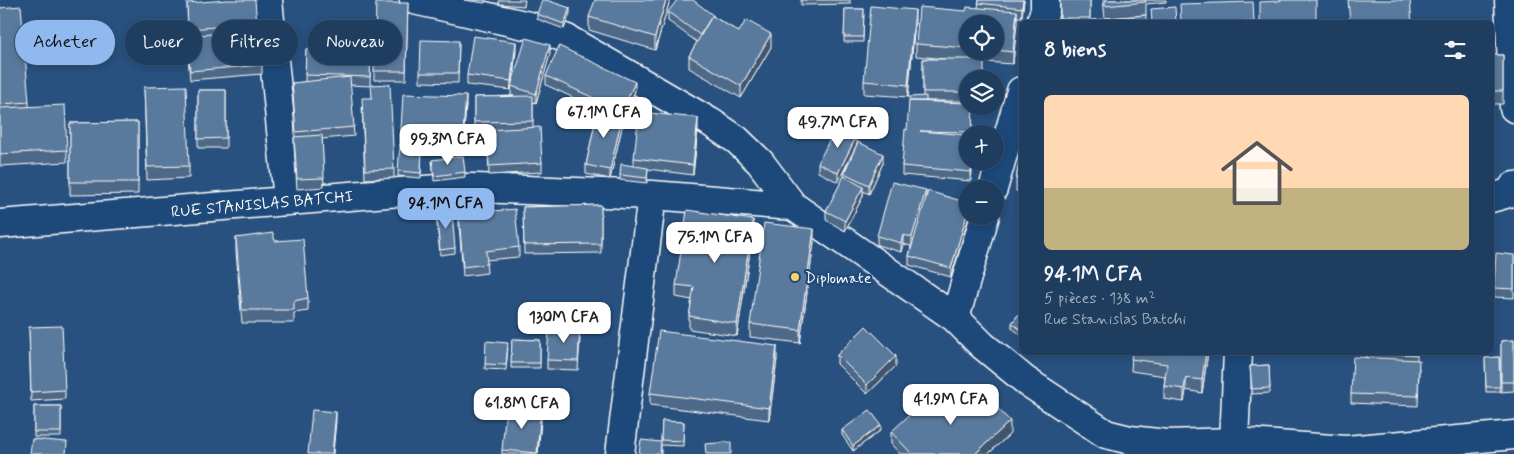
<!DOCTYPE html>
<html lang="fr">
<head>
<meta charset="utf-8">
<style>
	:root { --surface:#1e3d5f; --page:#2b4868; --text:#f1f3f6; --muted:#a1aebd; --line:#3c5674; --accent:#90b9f0 }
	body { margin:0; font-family:Mynerve,sans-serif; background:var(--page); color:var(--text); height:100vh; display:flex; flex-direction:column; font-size:19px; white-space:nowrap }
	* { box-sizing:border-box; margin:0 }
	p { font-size:16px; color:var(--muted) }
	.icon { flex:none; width:28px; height:28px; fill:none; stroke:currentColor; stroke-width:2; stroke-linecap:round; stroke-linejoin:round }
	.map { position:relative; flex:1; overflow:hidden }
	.sheet { position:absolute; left:1019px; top:20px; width:475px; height:335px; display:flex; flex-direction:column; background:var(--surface); border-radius:8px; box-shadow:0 2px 8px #0003,0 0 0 1px var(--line) }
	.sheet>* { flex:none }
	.hud { position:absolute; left:15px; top:20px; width:475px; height:45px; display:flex; gap:10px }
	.buttons { position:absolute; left:959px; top:15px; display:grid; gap:10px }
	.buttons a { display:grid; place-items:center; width:45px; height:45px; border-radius:50%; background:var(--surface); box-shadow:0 2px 8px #0003,0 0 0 1px var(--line); font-size:25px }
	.price { position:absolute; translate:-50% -42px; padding:0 11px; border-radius:10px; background:#fff; color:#222; font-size:16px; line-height:32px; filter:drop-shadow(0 1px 2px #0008) }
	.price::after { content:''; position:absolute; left:50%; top:30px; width:15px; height:11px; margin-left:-8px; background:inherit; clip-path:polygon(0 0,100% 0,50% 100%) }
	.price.active { background:var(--accent); color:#111 }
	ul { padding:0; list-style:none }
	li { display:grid; align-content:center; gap:10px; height:265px; padding:0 25px }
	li+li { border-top:1px solid var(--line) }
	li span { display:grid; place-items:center; height:155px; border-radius:8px; color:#555 }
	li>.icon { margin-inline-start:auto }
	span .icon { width:90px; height:90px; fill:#fffc; stroke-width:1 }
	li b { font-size:21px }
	h2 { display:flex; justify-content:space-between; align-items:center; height:60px; padding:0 25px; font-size:21px }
	.tag { padding:0 18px; border-radius:22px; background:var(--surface); box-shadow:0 2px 8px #0003,0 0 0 1px var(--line); font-size:18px; line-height:45px }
	.tag.active { background:var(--accent); color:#111 }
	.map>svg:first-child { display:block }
</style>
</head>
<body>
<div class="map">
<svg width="1514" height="454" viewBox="0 0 1514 454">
	<rect width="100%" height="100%" fill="#28517f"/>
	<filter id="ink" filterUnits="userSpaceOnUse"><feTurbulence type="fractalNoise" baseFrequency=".02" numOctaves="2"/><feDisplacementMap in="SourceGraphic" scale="10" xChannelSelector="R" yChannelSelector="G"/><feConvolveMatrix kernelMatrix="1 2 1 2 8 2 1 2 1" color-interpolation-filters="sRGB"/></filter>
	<g filter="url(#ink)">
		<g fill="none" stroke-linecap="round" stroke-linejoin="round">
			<g stroke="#fff" stroke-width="31">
				<path id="minor" d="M268,0L288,200
					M414,0L542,29L567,39L710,122L737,140L760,162L793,206L955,318L982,345L1026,381L1106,434L1130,440L1167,444L1234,442L1346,450L1514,435
					M1509,0L1514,108
					M1041,22L1045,10V0
					M993,189L1021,91
					M1491,198L1509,193L1514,186
					M0,224L450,188H476L652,195L793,206
					M955,318L985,216
					M1234,442L1238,352
					M620,454L652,195"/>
			</g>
			<use href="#minor" stroke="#1f4a7a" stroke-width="28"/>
		</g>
		<path fill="#4d6987" stroke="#fff" fill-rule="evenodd" d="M464,0H485V3Z
			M499,0H525L524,6L499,4Z
			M670,0L655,50L589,30V17Z
			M801,0H850V4L801,5Z
			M979,0H1024L1022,17H1017L1013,64L984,62L968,79V101H926L968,103L972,134H968V161H973L971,181L902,175V166L907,130L923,96V59H945L916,56V44L966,11L978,8ZM968,24H995V51H968Z
			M1060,0H1090V22H1060Z
			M1103,0H1166V2L1146,4V15L1105,18Z
			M187,3L257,24V31L262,65V74L190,80L187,46V36H188Z
			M408,3L406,80H374V71Z
			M0,8L29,102V107L67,150V162L0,166Z
			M845,9H864L863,42H844Z
			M668,12L714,17L739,32L771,47L741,98L689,68V56L697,42L668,21Z
			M570,13L564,29L537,19V14Z
			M915,23L908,97L864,94V81Z
			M459,41L458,83L420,82V73Z
			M371,46L370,86L350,85L354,136L322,139L324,187L297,189L294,146V137L295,136L292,83L305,82L306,49L333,50Z
			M516,51L512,86L550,54L536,103L533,102V128L542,163V172L489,175L487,131H474V97L514,96H511V87V90L467,85V75Z
			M1491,55H1503V104H1491Z
			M546,76L635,91L623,118V123L610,179L586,174V165L598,109L546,85Z
			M144,87L189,166V178L147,180Z
			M198,90H226V148H198Z
			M466,105L462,154L433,153V136L401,138V129Z
			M362,107L394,169V178L365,179Z
			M138,122V194L70,195V123Z
			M698,128L693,175L648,169L647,183L620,180V175L634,166V158Z
			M857,144L883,163L869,194L863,191V196L845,231L826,220V211L844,177V173L854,152L838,182L818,172V163Z
			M422,145L421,178L398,176V171Z
			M1021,150V192L1016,191V179Z
			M432,160L465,172V177L434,181Z
			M926,199L968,203L951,277L909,265V256L911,246L903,244L901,252L877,245V236Z
			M601,205V253L524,254L523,207Z
			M436,212L455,248V253L440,255Z
			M459,214L519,247V257L486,260L487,273L463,276L459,224Z
			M753,232L737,336L689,329V316L692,300L676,297V285Z
			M236,238L275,241L308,298V311L294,313V323H242L236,251Z
			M814,242L800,343L750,337V324Z
			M1514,255V298L1494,297V288Z
			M1021,311V335L1012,328V323Z
			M29,327L65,390V399L31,401Z
			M580,338L578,370L547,369V360Z
			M512,339L540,340V368H511Z
			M1514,340V391L1501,392V341Z
			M508,348L506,370L485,369V364Z
			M1126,352H1208L1202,393L1186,390L1184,402L1164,399V386L1165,376L1131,371L1132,353Z
			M1417,352V360L1419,369L1418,406L1351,403V394L1366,357V353Z
			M837,355L896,366L867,394L837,364Z
			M1499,357L1500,392H1486L1485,358Z
			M777,359L769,420L650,405V393Z
			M1269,365L1270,393L1252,394L1250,366Z
			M955,400L979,403L1010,434L988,454H900L891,444V432L924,412Z
			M34,406H61V437H34Z
			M541,419L538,454H502V450Z
			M662,421L684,422L683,446L661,445V454H639L661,442Z
			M842,430H881L853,451L842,435Z"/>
		<path fill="#3f556e" stroke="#fff" d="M666,0H670L655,50V37Z
			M1023,0H1024L1022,17V8Z
			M570,8V13L564,29V24Z
			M915,10V23L908,97V85Z
			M1017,11V24L1013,64V52Z
			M771,34V47L741,98V86Z
			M516,42V51L511,90V81Z
			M550,45V54L536,103V94Z
			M635,82V91L623,118V123L610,179V170L622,117V111Z
			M466,96V105L462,154V145Z
			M698,118V128L693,175V165Z
			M857,135V144L838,182V173Z
			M883,154V163L869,194V185Z
			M972,161H973L971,181V172Z
			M863,187V196L845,231V221Z
			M926,190V200L912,247V237Z
			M968,211V216H969L951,277V268Z
			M753,220V232L737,336V324Z
			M814,229V242L800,343V330Z
			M903,235V244L901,252V243Z
			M777,346V359L769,420V408Z
			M1206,352H1208L1202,393V380Z
			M896,356V366L867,394V385Z
			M1186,378V390L1184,402V389Z
			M541,410V419L538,454H537Z
			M336,412V421L333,454H332Z
			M1010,421V434L988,454H975Z
			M881,425V430L853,451V446Z"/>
		<path fill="#5a7a9d" stroke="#fff" d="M227,0H255L257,24L188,29L187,3Z
			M542,0H546L570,8L564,24L537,14Z
			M595,0H666L655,37L589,17Z
			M677,0H693L714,16L713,17L712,16L700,35L668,12Z
			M979,0H1023L1022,8L978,3Z
			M1060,0H1090V18H1060Z
			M1105,0H1145L1146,2L1105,6Z
			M1279,0H1316V22H1260V2L1279,1Z
			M1348,0H1410L1412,22H1350Z
			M1253,2L1254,22H1181L1180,4Z
			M376,3H408L406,71H374Z
			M21,6L29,102L0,104V8Z
			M871,6L915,10L908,85L864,81Z
			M919,7L966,11L967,7L1017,11L1013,52L995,50V24H968V48L916,44Z
			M1175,7L1176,22H1152L1151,9Z
			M845,9H864L863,37H844Z
			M1146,15V22H1092V20Z
			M712,16L739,32L746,20L771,34L741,86L689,56Z
			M260,30L262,65L190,71L187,36Z
			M473,36L516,42L511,81L467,75Z
			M526,38L550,45L536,94L511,86Z
			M421,40L459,41L458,73H420Z
			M333,45L371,46L370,77L305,75L306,49L333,50Z
			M559,46L635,82L622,111L546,76Z
			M1491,55H1503V91H1491Z
			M923,59H984V79H968V92H923Z
			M350,77L354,127L296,132L292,83Z
			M390,84L394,169L365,170L362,98H372L371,85Z
			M186,86L189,166L147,167L144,87Z
			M198,90H226V138L198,139Z
			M403,94L466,96L462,145L433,144V127L401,129Z
			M533,96V121L474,122V97Z
			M926,96V101H909V97Z
			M909,101L968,103V106H973L972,132L920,131L968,135V161H972L971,172L902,166L905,129L907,130Z
			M65,105L67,150L0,154V108Z
			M598,108L623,113L610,170L586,165Z
			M639,112L698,118L693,165L634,158Z
			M138,122V182H70V123Z
			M837,125L857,135L838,173L818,163Z
			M540,127L542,163L489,166L487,130Z
			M322,135L324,178L297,179L294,137Z
			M858,142L883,154L869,185L844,173Z
			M400,144L422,145L421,173L398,171Z
			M1021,150V180L1016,179Z
			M463,156L465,172L434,176L432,160Z
			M621,164L648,168L647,178L620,175Z
			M844,176L863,187L845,221L826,211Z
			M892,182L926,190L912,237L903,235L901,243L877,236Z
			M928,191L968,203V211L951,268L909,256Z
			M601,205V244L524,245L523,207Z
			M515,209L519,247L486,251L487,264L463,267L459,214Z
			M687,210L753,220L737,324L689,316L694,287L676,285Z
			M452,211L455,248L440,250L436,212Z
			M764,223L814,229L800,330L750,324Z
			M273,233L275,241L303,239L308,298L294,301V310H242L236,238Z
			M1496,253L1514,255V289L1494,288Z
			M1021,311V330L1012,323Z
			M62,326L65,390L31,392L29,327Z
			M866,326L896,356L867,385L837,355Z
			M549,328H580L578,361L547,360Z
			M659,331L777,346L769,408L650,393Z
			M512,339L540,340V363H511Z
			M1514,340V382H1501V341Z
			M486,341L508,343L506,365L485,364Z
			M1132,352H1206L1202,380L1186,378L1184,389L1164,386L1167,364L1131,359Z
			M1366,352H1417V355Z
			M1353,357L1419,360L1418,396L1351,394Z
			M1499,357L1500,387H1486L1485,358Z
			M1269,365L1270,388L1252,389L1250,366Z
			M966,389L979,403L986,396L1010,421L975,454H912L891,432L919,406L924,412L947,391L955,400Z
			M34,406H61V432H34Z
			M506,407L541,410L537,453L502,450Z
			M312,410L336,412L332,454H308Z
			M870,410L881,425L853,446L842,430Z
			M662,421L684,422L683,441L661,440Z
			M32,439L67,442L66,454H30Z
			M641,440L661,442L660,454H639Z
			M731,442V454H706L705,444Z"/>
	</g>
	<circle fill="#ffd166" stroke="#1f4a7a" stroke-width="2" cx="795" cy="277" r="5"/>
	<g text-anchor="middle" stroke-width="4.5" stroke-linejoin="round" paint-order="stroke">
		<g font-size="16" fill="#fff" stroke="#1f4a7a">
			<text transform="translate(262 203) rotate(-5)" y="6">RUE STANISLAS BATCHI</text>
		</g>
		<g font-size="16" fill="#fff" stroke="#1f4a7a" text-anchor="start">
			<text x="805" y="283">Diplomate</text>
		</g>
	</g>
</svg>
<div class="buttons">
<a><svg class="icon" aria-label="locate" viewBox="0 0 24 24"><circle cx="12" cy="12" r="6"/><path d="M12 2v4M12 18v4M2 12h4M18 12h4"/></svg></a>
<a><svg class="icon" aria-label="layers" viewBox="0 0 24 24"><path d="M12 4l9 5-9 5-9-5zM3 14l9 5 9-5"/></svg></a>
<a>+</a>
<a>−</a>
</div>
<b class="price" style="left:604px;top:139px">67.1M CFA</b>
<b class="price" style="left:838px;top:149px">49.7M CFA</b>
<b class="price" style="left:448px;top:166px">99.3M CFA</b>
<b class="price active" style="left:446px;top:230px">94.1M CFA</b>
<b class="price" style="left:715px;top:264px">75.1M CFA</b>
<b class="price" style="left:564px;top:344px">130M CFA</b>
<b class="price" style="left:951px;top:426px">41.9M CFA</b>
<b class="price" style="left:522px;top:430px">61.8M CFA</b>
<div class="hud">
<a class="tag active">Acheter</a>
<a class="tag">Louer</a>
<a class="tag">Filtres</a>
<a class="tag">Nouveau</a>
</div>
<section class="sheet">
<h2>8 biens<svg class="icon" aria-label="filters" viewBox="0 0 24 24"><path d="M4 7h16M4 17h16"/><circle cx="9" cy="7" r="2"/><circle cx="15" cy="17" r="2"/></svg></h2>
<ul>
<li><span style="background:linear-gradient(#ffd9b3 60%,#c2b280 0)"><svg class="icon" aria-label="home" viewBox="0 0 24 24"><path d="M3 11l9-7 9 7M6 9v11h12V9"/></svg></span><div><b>94.1M CFA</b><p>5 pièces · 138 m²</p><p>Rue Stanislas Batchi</p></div></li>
</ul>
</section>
</div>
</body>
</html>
